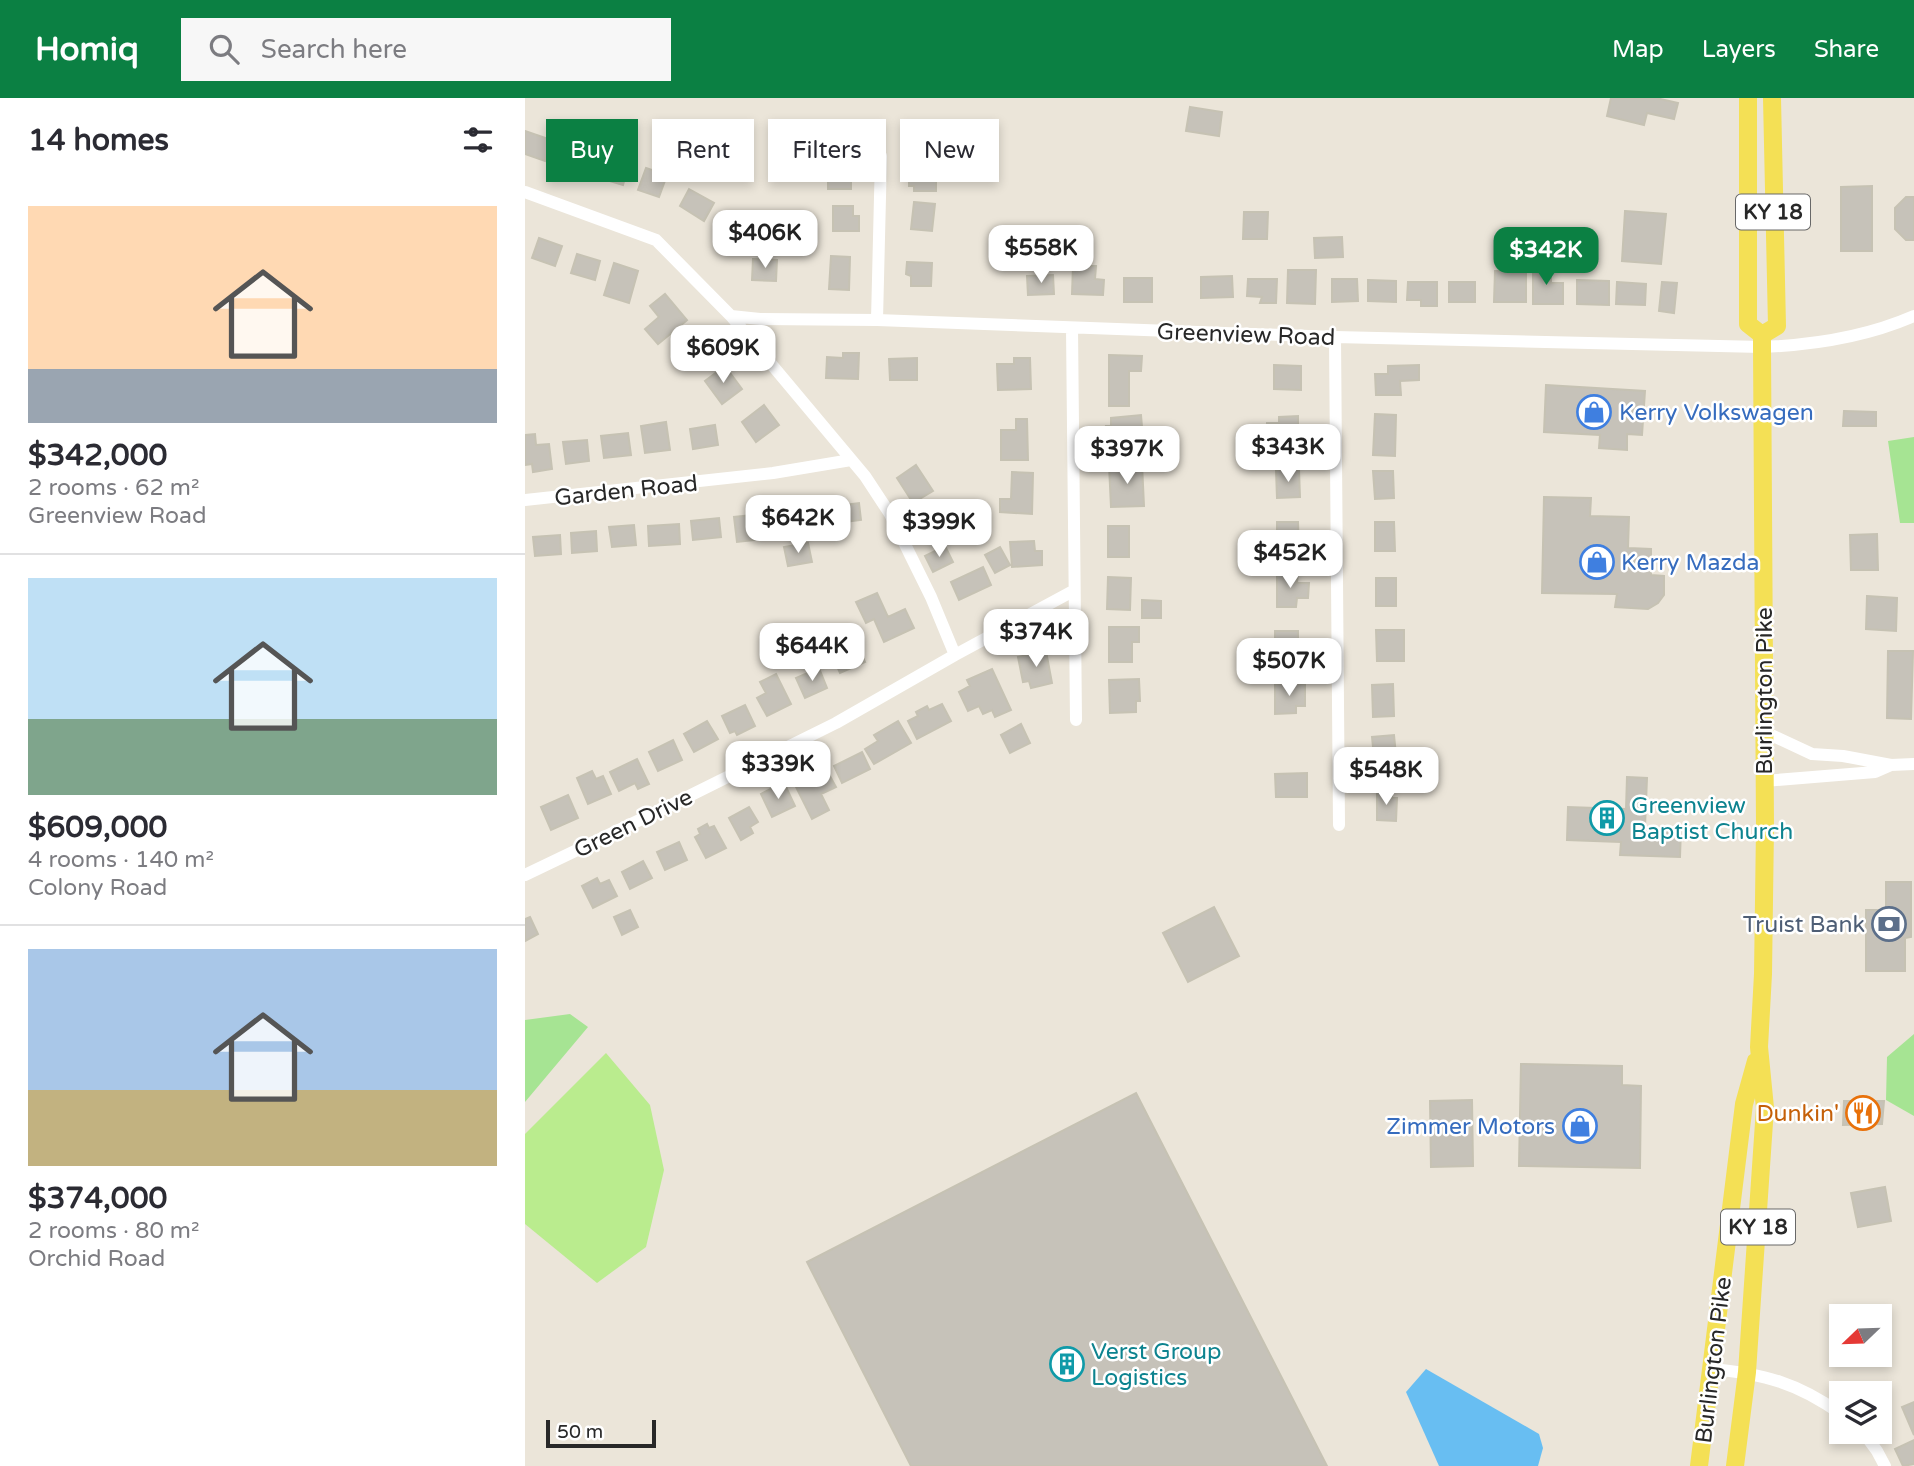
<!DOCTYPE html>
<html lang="en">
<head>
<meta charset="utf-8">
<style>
	:root { --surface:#fff; --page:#f7f7f7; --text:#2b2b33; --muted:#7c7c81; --line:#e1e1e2; --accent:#0b8043 }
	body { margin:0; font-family:"Varela Round",sans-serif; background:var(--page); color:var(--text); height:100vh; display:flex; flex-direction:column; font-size:26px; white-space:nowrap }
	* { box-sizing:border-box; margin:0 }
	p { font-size:23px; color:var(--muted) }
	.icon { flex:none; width:38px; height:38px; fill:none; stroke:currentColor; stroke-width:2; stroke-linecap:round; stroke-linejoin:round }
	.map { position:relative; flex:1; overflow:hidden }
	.sheet { display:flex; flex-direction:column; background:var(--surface); width:525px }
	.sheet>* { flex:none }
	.banner { position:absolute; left:21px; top:21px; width:665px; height:63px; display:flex; gap:14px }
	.needle { width:46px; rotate:247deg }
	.buttons { position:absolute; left:1304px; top:1206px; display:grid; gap:14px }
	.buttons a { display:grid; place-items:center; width:63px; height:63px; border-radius:0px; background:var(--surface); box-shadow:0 4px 10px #0003; font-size:35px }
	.scale { position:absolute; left:21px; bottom:18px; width:110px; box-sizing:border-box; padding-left:7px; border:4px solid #282828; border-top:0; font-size:19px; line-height:24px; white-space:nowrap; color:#282828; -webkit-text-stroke:5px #fff; paint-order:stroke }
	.price { position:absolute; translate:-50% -60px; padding:0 16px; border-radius:14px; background:#fff; color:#222; font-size:23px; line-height:46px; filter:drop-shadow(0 2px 4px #0008) }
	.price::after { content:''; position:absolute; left:50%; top:42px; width:21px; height:16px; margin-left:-10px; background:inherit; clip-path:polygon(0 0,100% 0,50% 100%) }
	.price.on { background:var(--accent); color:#fff }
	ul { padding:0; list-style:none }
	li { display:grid; align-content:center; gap:14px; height:371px; padding:0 28px }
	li+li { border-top:2px solid var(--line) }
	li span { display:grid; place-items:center; height:217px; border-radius:0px; color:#555 }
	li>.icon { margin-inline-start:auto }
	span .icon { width:126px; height:126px; fill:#fffc; stroke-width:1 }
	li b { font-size:30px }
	h2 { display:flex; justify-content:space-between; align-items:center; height:84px; padding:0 28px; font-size:30px }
	.pill { padding:0 24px; border-radius:0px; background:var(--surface); box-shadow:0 4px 10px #0003; font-size:24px; line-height:63px }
	.pill.on { background:var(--accent); color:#fff }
	header { display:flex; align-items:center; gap:42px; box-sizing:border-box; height:98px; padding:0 35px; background:var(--accent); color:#fff }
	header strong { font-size:33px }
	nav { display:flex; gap:38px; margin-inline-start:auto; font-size:24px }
	.search { width:490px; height:63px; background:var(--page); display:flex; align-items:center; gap:18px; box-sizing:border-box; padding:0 24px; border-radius:0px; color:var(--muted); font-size:26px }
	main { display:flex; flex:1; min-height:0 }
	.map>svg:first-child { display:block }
</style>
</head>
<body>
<header>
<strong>Homiq</strong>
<div class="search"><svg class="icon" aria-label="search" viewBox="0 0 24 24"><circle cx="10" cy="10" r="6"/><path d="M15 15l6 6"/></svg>Search here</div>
<nav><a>Map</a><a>Layers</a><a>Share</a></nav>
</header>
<main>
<section class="sheet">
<h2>14 homes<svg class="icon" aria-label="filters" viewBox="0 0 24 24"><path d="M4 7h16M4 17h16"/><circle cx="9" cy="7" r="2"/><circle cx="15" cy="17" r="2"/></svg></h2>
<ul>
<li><span style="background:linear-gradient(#ffd9b3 75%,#9aa5b1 0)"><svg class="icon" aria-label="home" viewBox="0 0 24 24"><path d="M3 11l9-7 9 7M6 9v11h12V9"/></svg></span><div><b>$342,000</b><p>2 rooms · 62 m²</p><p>Greenview Road</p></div></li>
<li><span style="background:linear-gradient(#bfe0f5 65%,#7fa58c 0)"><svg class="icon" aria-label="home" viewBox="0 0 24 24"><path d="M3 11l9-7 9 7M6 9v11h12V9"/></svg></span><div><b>$609,000</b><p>4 rooms · 140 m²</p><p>Colony Road</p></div></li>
<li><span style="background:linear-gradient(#a9c7e8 65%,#c2b280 0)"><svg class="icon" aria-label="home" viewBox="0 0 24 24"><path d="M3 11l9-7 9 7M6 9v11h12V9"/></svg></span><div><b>$374,000</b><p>2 rooms · 80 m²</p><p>Orchid Road</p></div></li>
</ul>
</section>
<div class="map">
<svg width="1389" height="1368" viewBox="0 0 1389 1368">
	<rect width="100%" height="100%" fill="#ebe5d9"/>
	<path fill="#a6e493" d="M1389,339V425H1375L1363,343Z
		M45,916L63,929L0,1004V922Z
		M1389,936V1018L1361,1002L1362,959Z"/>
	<path fill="#baec8e" d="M81,955L125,1007L139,1072L121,1149L72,1185L0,1126V1036Z"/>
	<path fill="#68bef2" d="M901,1271L1014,1336L1018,1350L1013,1368H914L881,1294Z"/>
	<path fill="#c6c2b9" stroke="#c6c2b3" stroke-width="2" d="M1086,0H1131L1153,5L1149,21L1122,15L1119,27L1082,18Z
		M665,9L697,14L694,38L661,33Z
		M0,33L26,42L20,63L0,56Z
		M43,45L66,52L60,73L36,66Z
		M81,59L104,65L98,87L75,80Z
		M303,66H326V91H303Z
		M394,66H411V93H389V88H384V74H394Z
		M121,70L142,77L134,99L113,92Z
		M1347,88V153H1316V89Z
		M164,91L189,105L179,123L155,108Z
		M1381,99H1389V142H1381L1370,131V110Z
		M389,104L410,106L407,133L386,131Z
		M308,108H328V118H334V133H308Z
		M1100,113L1141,116L1136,166L1097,163Z
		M719,114H743L742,141H718Z
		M817,139L818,159L790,160L789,140Z
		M14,140L37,148L30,168L7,160Z
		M52,156L75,163L70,182L46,175Z
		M306,158L325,159L324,192L304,191Z
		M228,161L252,162L251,183L227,182Z
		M986,161H1001V204H969L970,173H986Z
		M382,164L407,165L406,188H386V178L381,176Z
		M89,165L113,173L104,205L79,197Z
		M1008,167H1026V185H1038V206H1008Z
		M548,168H571L570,181L579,182L578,197L547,196Z
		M763,172H791L790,206L762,205Z
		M528,177L529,196L503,197L502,178Z
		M707,178L708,199L676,200V179Z
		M599,180H627V204H599Z
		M723,181H752L751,205H735L737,199L722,198Z
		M807,181H832L833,203L807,204Z
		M843,182L871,183V204L843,203Z
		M1052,182L1084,183V207L1052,206Z
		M883,184H912V208H896V202H882Z
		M924,184H950V204H924Z
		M1092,184L1121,186L1120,207L1091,206Z
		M1137,184L1152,185L1149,215L1134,213Z
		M140,196L162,222L133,246L120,231L134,219L125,208Z
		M318,255H334L333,281L301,280L302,259L318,260Z
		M584,257L617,258L616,273H604V308H584Z
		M392,260V282H365L364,261Z
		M489,260H505L506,291L473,292L472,266H489Z
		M749,267L776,268V292L749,291Z
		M894,267V282L875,283L876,297H851L850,276H863V268Z
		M200,268L217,291L197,306L180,283Z
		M1021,287L1120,293L1117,337L1102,336V352L1074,350L1075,337L1019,334Z
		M239,307L254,327L231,344L217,324Z
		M1319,313L1351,314V328H1318Z
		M850,316L871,317L870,358L848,357Z
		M616,317L617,329H623L624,345L631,344V358L613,360L612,347L587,349L586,342H582L581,328H586V320Z
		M773,318V350H753L754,356H742V325H754V319Z
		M491,321H502L503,362H476V332H491Z
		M141,324L145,352L120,355L116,328Z
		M190,327L193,347L168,351L165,331Z
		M103,335L106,357L79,360L76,338Z
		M10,336L11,347L24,346L27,371L8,374L7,366L0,367V337Z
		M62,342L64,363L41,366L38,344Z
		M617,366L619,408L586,409L584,367Z
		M391,367L408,393L388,405L372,380Z
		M751,372H774L775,399L752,400Z
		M848,373H868L869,400L850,401Z
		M487,374L508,375L507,416L475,414V401H486Z
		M1019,399L1066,400L1065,418L1104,419L1103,450L1126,451V477L1139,478V497L1133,505L1123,511L1090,509L1092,496L1017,495Z
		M302,403L303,409L334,405L336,422L289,428L286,405Z
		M272,409L275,429L249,432L246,413Z
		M237,416L240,441L212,444L209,419Z
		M194,420L196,439L168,442L166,423Z
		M752,424H773L774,455L745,456L744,443L752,442Z
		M850,424H869L870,453H850Z
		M154,426L155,446L124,448L123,428Z
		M109,427L111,447L87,449L84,429Z
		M583,428H604V459H583Z
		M71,433L72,453L47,455L46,435Z
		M1352,436L1353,472H1326L1325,437Z
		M35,437L36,456L10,458L8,439Z
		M509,443L510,453H517V467L487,469L485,444Z
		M283,445L287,464L263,468L259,449Z
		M420,448L428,464L408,474L400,458Z
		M475,449L485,467L470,475L460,457Z
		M458,469L466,487L434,502L426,484Z
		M752,474H773L772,485H784L783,500H772L771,509H752Z
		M583,479L606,480L605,512L582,511Z
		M851,480H871V508H851Z
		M352,495L363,519L380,511L389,530L359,544L349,521L341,525L331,504Z
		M1342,498L1372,500L1371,533L1341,531Z
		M617,502L636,503V520H617Z
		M584,529H614V544H607V564H584Z
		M851,532H879V563H852Z
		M750,533H773V561L750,560Z
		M327,535L340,564L315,575L302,546Z
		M521,553L527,585L506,590L504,583L498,584L493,559Z
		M1363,553H1388L1386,621L1362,620Z
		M294,570L302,590L280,600L271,580Z
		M467,571L486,612L470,619L467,612L458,616L454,608L443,613L434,594L445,588L442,582Z
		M251,576L266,606L242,618L232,600L241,595L235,584Z
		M614,581L615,603H611V614L585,615L584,582Z
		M750,586H780V608H771V615L750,616Z
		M868,586L869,618L848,619L847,587Z
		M417,606L426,623L392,641L383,623L393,618L391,614L402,608L404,612Z
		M220,607L230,628L212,637L210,633L205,635L197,618Z
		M182,623L193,641L169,654L159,636Z
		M373,623L386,645L349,666L340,651L353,643L349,637Z
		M496,626L505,645L485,655L476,637Z
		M869,637L872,667L850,669L847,639Z
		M148,642L157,662L133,673L124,654Z
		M337,654L345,671L317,685L309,668Z
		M112,661L124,686L113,691L110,685L94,693L85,674Z
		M301,671L311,689L296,696L304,712L287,721L270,687L280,682L278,677L288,672L291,677Z
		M67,673L71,681L78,678L86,696L63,706L52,680Z
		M782,675V699H751L750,676Z
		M1102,679L1122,680L1120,729L1156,730L1155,759L1095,757L1096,744L1042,742L1043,709L1101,711Z
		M251,688L254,693L261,689L270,708L247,719L236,696Z
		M852,694H867V700H872L871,723L852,722Z
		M43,697L53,720L26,732L16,709Z
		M224,709L233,724L225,729L228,735L216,742L204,720Z
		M182,726L184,730L189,728L201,750L181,760L170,739L175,736L173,731Z
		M154,744L162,762L140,772L132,754Z
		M118,763L127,780L105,791L97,774Z
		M72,780L75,786L84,782L92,798L68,810L57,788Z
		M1361,784H1386V839L1380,840V873H1341V812H1361Z
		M689,809L714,858L663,884L638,835Z
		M105,812L113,829L97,837L89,819Z
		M5,819L13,836L0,843V821Z
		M996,966L1097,968V987L1116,988L1115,1070L994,1068Z
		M611,995L802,1368H386L282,1164Z
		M947,1002L948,1068L906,1069L905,1003Z
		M1319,1003H1359L1357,1026L1318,1027Z
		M1360,1089L1366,1123L1333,1129L1326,1095Z
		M1389,1304V1337L1377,1309Z
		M1389,1342V1366L1378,1368L1370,1351Z"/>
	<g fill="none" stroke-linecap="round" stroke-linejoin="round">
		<path stroke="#fff" stroke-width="12" d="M0,94L131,142L206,218L340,378L365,416L406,499L430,557
			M206,218L235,221L352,222L810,239L1237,249C1289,247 1341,239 1389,218
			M352,222L356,58
			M547,230L551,622
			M810,239L814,727
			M0,402L248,375L326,362
			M1240,634L1287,656L1318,658L1366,667L1389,666
			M1239,683L1350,674L1366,667
			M0,777L148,706L311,625L430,557L548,493
			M1187,1271C1239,1276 1273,1285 1316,1316
			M1338,1334L1352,1353L1360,1368"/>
		<path stroke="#f4e055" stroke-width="18" d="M1237,237L1252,228L1247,0
			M1174,1368L1219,1006L1231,963
			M1210,1368L1222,1274L1240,1010L1234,949L1238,876L1240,729L1237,249V237L1223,226V0"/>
	</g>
	<defs>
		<g id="shop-ring" transform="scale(1.75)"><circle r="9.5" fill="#fff" stroke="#3f7fe0" stroke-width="1.5"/><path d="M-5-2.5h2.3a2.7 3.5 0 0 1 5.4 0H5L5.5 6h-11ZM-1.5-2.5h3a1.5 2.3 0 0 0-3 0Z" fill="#3f7fe0"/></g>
		<g id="building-ring" transform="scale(1.75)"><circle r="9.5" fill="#fff" stroke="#0f9aa8" stroke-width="1.5"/><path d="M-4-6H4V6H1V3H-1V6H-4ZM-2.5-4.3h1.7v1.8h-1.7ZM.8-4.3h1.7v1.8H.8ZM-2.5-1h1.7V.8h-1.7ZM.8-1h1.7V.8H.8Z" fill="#0f9aa8"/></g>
		<g id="bank-ring" transform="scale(1.75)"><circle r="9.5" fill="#fff" stroke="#5c6f8a" stroke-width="1.5"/><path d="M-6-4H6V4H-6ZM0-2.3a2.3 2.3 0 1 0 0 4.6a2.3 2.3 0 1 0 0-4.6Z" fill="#5c6f8a"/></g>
		<g id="restaurant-ring" transform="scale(1.75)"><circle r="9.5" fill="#fff" stroke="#e8710a" stroke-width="1.5"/><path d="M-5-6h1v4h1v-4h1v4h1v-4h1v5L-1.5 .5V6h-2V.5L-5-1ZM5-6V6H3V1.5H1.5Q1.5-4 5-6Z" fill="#e8710a"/></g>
	</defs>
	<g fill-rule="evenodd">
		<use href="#shop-ring" x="1069" y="314"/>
		<use href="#shop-ring" x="1072" y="464"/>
		<use href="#building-ring" x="1082" y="720"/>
		<use href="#bank-ring" x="1364" y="826"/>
		<use href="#restaurant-ring" x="1338" y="1015"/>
		<use href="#shop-ring" x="1055" y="1028"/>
		<use href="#building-ring" x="542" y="1266"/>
	</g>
	<g text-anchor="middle" stroke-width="5" stroke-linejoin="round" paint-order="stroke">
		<g fill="#fff" stroke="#686868" stroke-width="2">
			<rect x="1211" y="96.5" width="74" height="35" rx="5"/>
			<rect x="1196" y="1111.5" width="74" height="35" rx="5"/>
		</g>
		<g font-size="21" font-weight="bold" fill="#282828">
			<text x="1248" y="121">KY 18</text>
			<text x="1233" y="1136">KY 18</text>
		</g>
		<g font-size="23" fill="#282828" stroke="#fff">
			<text transform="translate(721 236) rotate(2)" y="8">Greenview Road</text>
			<text transform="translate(101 392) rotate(-6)" y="8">Garden Road</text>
			<text transform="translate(1239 593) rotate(-90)" y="8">Burlington Pike</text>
			<text transform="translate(108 725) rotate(-26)" y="8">Green Drive</text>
			<text transform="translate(1188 1262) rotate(-83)" y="8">Burlington Pike</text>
		</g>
		<g font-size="23" fill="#366cbe" stroke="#fff" text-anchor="start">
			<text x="1094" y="322">Kerry Volkswagen</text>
			<text x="1096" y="472">Kerry Mazda</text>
			<text x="1030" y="1036" text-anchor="end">Zimmer Motors</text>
		</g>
		<g font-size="23" fill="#0d838f" stroke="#fff" text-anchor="start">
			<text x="1106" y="715">Greenview<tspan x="1106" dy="26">Baptist Church</tspan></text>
			<text x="566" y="1261">Verst Group<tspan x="566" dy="26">Logistics</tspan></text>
		</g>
		<g font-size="23" fill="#4e5e75" stroke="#fff" text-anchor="end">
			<text x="1340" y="834">Truist Bank</text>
		</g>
		<g font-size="23" fill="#c56008" stroke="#fff" text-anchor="end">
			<text x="1314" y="1023">Dunkin'</text>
		</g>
	</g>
</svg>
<div class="buttons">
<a><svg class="needle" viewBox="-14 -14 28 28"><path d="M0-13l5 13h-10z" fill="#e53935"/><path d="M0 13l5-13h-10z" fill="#7c7c81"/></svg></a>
<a><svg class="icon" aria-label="layers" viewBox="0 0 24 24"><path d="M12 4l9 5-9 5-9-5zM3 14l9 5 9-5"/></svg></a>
</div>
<div class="scale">50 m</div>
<b class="price" style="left:240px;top:172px">$406K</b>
<b class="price" style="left:516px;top:187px">$558K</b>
<b class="price on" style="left:1021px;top:189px">$342K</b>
<b class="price" style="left:198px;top:287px">$609K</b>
<b class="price" style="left:763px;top:386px">$343K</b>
<b class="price" style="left:602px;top:388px">$397K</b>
<b class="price" style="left:273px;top:457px">$642K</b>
<b class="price" style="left:414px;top:461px">$399K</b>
<b class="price" style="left:765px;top:492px">$452K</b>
<b class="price" style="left:511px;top:571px">$374K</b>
<b class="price" style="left:287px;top:585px">$644K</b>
<b class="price" style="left:764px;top:600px">$507K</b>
<b class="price" style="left:253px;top:703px">$339K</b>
<b class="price" style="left:861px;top:709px">$548K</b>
<div class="banner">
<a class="pill on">Buy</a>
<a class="pill">Rent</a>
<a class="pill">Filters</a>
<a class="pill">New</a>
</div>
</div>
</main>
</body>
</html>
